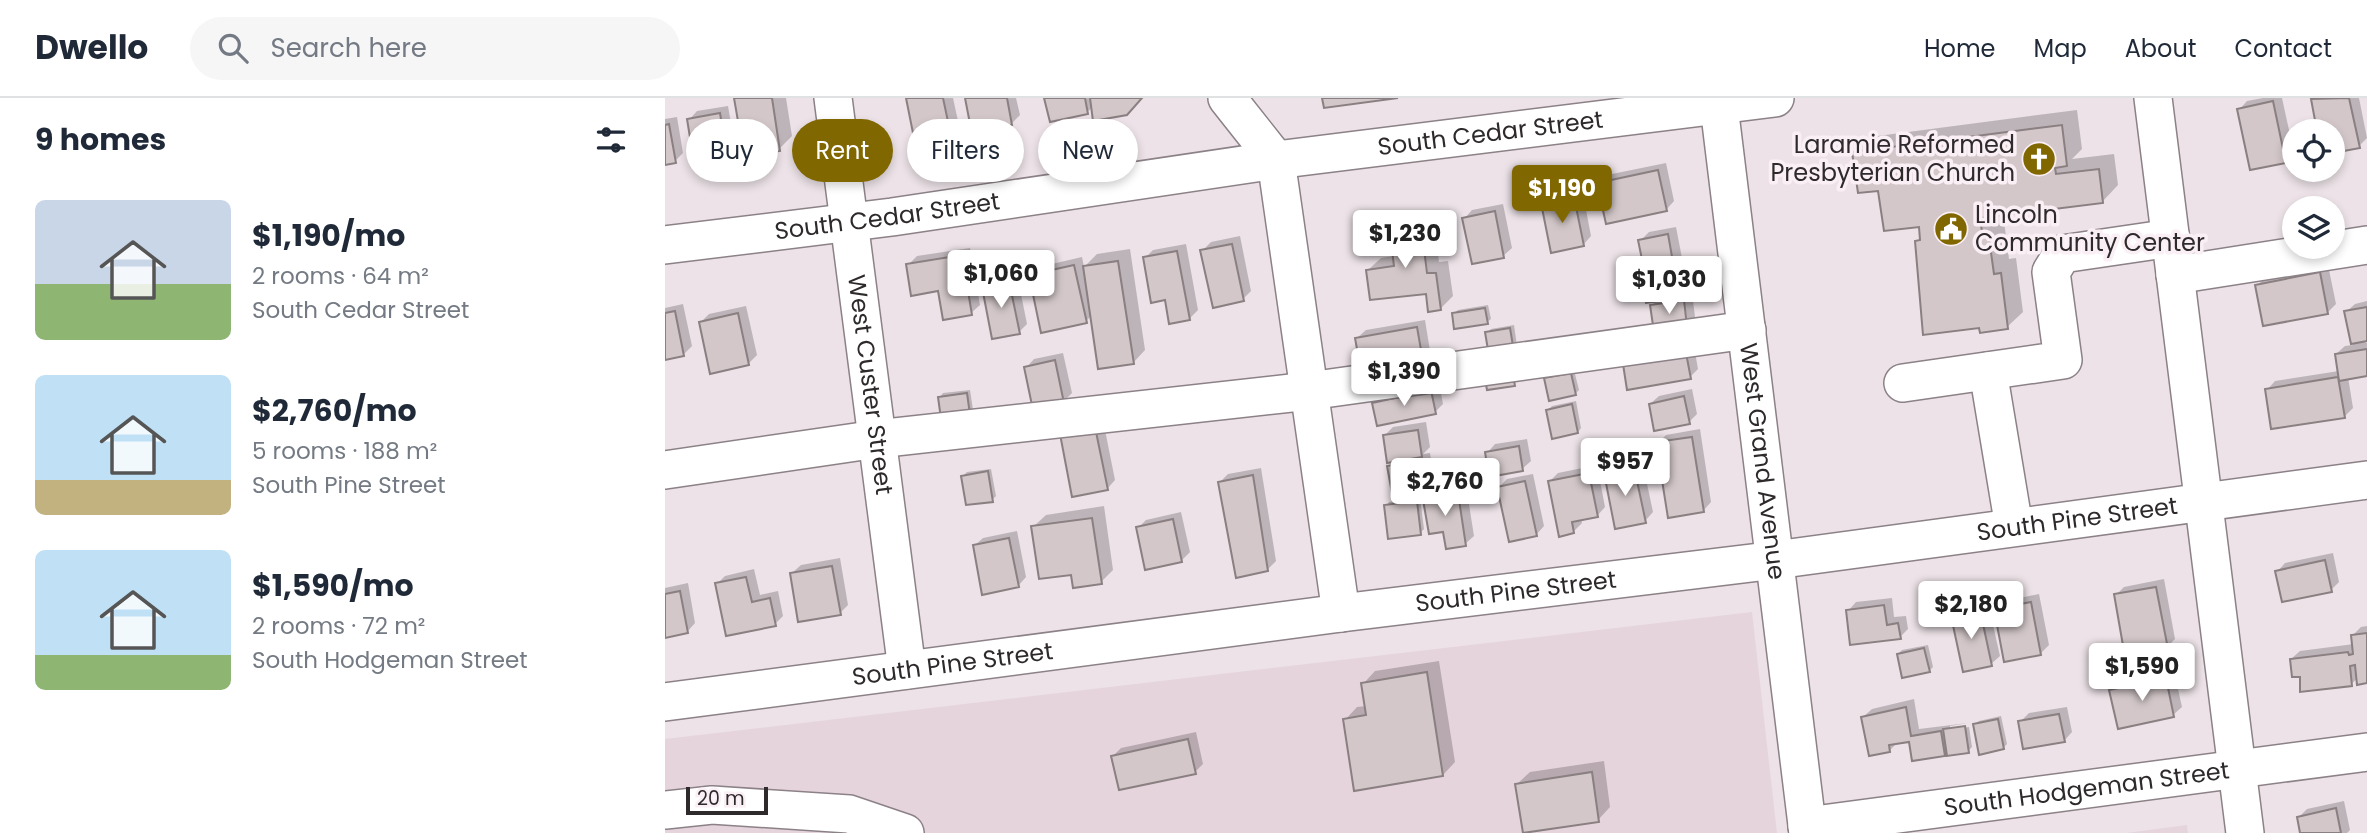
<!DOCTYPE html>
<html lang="en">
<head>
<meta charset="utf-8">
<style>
	:root { --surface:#fff; --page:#f6f6f7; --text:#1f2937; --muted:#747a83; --line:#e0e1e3; --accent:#816700 }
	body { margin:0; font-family:Poppins,sans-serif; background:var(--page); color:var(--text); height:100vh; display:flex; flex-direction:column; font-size:26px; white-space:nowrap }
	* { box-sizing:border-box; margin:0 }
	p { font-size:23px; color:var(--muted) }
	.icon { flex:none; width:38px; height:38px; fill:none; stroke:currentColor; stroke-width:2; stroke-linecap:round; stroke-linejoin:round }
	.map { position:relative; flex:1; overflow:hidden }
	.details { display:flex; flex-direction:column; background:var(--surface); width:665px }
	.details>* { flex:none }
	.guide { position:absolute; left:21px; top:21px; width:665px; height:63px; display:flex; gap:14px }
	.tools { position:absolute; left:1617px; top:21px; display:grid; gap:14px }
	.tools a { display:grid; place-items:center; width:63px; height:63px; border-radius:50%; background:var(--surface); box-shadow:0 4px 10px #0003; font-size:35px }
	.scale { position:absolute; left:21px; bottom:18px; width:82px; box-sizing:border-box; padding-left:7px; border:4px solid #2e2a2c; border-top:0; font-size:19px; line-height:24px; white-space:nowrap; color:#2e2a2c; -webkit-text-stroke:5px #faeff5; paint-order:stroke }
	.price { position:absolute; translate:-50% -60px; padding:0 16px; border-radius:7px; background:#fff; color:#222; font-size:23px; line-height:46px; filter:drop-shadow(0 2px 4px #0008) }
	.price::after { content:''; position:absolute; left:50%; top:42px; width:21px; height:16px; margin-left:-10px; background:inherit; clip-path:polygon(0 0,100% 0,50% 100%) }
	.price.active { background:var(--accent); color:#fff }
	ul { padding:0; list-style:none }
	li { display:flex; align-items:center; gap:21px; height:175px; padding:0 35px }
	li span { display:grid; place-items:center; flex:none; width:196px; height:140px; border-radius:10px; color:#555 }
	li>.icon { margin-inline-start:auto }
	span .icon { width:84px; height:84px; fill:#fffc; stroke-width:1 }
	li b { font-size:30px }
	h2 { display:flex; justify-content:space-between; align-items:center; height:84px; padding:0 35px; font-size:30px }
	.chip { padding:0 24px; border-radius:32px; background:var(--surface); box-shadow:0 4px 10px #0003; font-size:24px; line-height:63px }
	.chip.active { background:var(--accent); color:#fff }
	header { display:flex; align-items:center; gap:42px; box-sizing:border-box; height:98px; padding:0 35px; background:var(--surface); border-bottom:2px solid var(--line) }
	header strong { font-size:33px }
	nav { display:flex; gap:38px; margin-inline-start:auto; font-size:24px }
	.search { width:490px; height:63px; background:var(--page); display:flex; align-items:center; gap:18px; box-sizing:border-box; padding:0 24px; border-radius:38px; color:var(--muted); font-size:26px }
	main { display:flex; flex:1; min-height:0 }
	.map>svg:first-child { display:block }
</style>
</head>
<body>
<header>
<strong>Dwello</strong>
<div class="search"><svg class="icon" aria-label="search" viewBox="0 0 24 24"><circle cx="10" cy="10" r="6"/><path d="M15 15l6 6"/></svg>Search here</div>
<nav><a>Home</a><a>Map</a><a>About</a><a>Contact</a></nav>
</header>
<main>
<section class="details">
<h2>9 homes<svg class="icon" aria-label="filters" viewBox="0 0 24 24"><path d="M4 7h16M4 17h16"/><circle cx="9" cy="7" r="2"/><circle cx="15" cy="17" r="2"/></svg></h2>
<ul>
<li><span style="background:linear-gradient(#c9d6e8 60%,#8fb573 0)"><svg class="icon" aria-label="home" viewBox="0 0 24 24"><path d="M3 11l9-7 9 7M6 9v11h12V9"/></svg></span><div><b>$1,190/mo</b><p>2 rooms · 64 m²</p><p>South Cedar Street</p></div></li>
<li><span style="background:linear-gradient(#bfe0f5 75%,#c2b280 0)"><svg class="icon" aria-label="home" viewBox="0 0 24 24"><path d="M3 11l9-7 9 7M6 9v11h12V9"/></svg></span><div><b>$2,760/mo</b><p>5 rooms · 188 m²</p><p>South Pine Street</p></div></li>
<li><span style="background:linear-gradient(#bfe0f5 75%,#8fb573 0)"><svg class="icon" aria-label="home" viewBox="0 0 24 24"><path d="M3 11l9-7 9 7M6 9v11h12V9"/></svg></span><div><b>$1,590/mo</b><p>2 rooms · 72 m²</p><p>South Hodgeman Street</p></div></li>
</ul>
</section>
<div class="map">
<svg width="1702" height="735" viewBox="0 0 1702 735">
	<rect width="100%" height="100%" fill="#ece2e7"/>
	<path fill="#e6d4dd" d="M1087,514L1112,735H0V641Z
		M1522,727L1523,735H1462Z"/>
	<path fill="#0003" d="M71,0H121L127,38L114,51Z
		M243,0H288L293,23L284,31Z
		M302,0H351L355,17L347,25Z
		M381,0H476L428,9L422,14Z
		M1598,0H1617L1629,55L1620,63L1574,12L1582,3Z
		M1649,0H1694L1702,40L1694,48L1668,54V33H1654Z
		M63,8L71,55L62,63L24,22L32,13Z
		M1412,12L1417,51L1407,61L1449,56L1453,87L1438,103L1338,116L1344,161L1351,160L1358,214L1342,229L1252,144L1257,138L1256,127L1215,91L1189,54L1205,39Z
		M12,19L18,55L10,63L0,65V21Z
		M1001,65L1009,103L1001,112L934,86L942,77Z
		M917,91L926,138L918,147L878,106L886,98Z
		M838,106L847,150L838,158L799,121L807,112Z
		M768,114L774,164L783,163L788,198L775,211L762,194L703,172L716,160L729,158L726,130L738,118Z
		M1011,129L1017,160L1009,169L975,143L984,134Z
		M575,138L586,193L578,201L537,153L546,144Z
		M521,146L533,212L524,221L501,200L480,160L488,152Z
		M305,150L315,207L306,215L243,167L252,158Z
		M465,151L480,252L468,265L427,217L421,223L366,177L374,169L417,159L419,169L432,156Z
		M1663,167L1671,206L1663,214L1592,188L1600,179Z
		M1011,173L1014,196L1027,194L1030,219L1022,227L987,207L992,202L979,182L983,178Z
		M352,176L362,226L354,234L319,189L328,181Z
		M1702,203V241L1697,242L1702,245V276L1683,279L1688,310L1680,318L1602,292L1610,283L1674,273L1671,256L1680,248L1688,247L1681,214L1690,206Z
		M18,206L27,248L18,257L0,261V210Z
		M823,207L826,221L822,224L789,215L793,212Z
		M81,208L92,257L83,266L36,224L44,216Z
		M760,222L766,259L698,277L692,240L701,232Z
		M849,227L852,248L822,235L826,231Z
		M1029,248L1033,271L1025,279L964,289Z
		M398,255L407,295L398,304L361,270L369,261Z
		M909,272L914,292L910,296L881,281L885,277Z
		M774,285L778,306L770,314L708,305L717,297Z
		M1027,291L1032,316L1024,324L985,306L994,298Z
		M305,292L309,318L275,299L278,295Z
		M911,303L916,330L913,334L883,312L887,308Z
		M438,322L450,382L442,391L397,337Z
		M761,324L765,349L758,356L765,355L769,380L761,388L724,368L731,361L720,337L728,329Z
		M1035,331L1046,404L1038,413L993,345L1001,337Z
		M862,341L866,363L857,371L822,355L830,346Z
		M977,362L988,414L980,423L941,376L949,368Z
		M932,367L940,409L932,418L916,421L917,425L908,434L885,383L893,375Z
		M596,370L611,463L602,472L555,384L563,376Z
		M326,371L331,398L327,402L298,378L302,374Z
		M868,376L879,428L871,437L834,389L842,381Z
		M782,386V390L801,387L809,438L800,446L780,432L759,397L767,388Z
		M755,400L759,431L755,435L721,408L724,404Z
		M439,408L448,472L436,484L408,475L368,429L381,417Z
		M516,414L525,454L516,463L473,430L481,422Z
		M352,433L361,479L353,488L309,448L318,440Z
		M1668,455L1674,484L1666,492L1612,474L1620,465Z
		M175,460L183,507L175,515L127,475L136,467Z
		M89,471L95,497L113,493L118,518L110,526L52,486L60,478Z
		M1499,481L1510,541L1502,549L1451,497L1459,489Z
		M23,485L30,525L22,534L0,538V490Z
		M1374,496L1384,547L1375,556L1331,511L1340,503Z
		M1227,500L1229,519L1241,518L1243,531L1235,539L1183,513L1191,504Z
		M1323,505L1335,558L1326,566L1288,519L1297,510Z
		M1702,528V584L1693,585V580L1686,586L1636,577L1626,561L1635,553L1689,546L1688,537L1696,529Z
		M1263,547L1268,569L1264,573L1233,556L1237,552Z
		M774,563L790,664L778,677L680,622L692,609L701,608L698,586L710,573Z
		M1509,573L1517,609L1508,617L1446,593L1455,584Z
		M1249,601L1254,631L1303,625L1285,628V632L1304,629L1307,649L1303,653H1283L1279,656L1246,642L1233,644L1224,653L1198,619L1207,611Z
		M1402,609L1407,634L1399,643L1355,624L1364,615Z
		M1336,618L1342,646L1338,650L1310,626L1314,623Z
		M531,634L538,666L530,674L448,658L456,650Z
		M939,663L945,709L933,722L852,686L865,674Z
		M1679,703L1685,732L1682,735H1637L1634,719L1642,711Z"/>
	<path fill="#d3c7c9" stroke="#8a7f81" stroke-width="2" d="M69,0H107L115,53L79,58Z
		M241,0H278L285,33L249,40Z
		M300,0H342L347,27L307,36Z
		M379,0H420L423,16L385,24Z
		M425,0H477L462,17L428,23Z
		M657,0H733L659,10Z
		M1684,0L1695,50L1668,55V33H1652L1646,1Z
		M1608,3L1621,65L1585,72L1572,11Z
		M55,15L63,65L30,70L22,21Z
		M4,26L11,65L0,67V27Z
		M1397,27L1402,68L1390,70L1391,76L1434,71L1438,105L1315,120L1317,134L1323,133L1329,176L1336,175L1343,231L1315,235L1314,230L1258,237L1250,143L1255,142L1254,129L1219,133L1213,93L1193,95L1187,54Z
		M993,72L1002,113L941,126L932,85Z
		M909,99L919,148L886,155L876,105Z
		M830,113L839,160L807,166L797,120Z
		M756,126L762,175H771L776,212L763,214L761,196L705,202L701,172L729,168L724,129Z
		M1003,136L1009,170L980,176L973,142Z
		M567,146L579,203L548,210L535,152Z
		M512,153L525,222L504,226L500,202L486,205L478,159Z
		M297,157L307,217L278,222L273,193L246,198L241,166Z
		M453,163L469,266L433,271L418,168Z
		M409,167L422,225L376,235L364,177Z
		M1655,174L1663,216L1598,228L1590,187Z
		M1007,176L1011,201L981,205L977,181Z
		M344,183L355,236L327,241L317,189Z
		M1019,202L1022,229L989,234L985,207Z
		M1702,209V243L1686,246L1679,213Z
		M820,210L823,226L789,231L787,215Z
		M10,213L19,258L0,262V215Z
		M73,215L84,267L45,276L34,224Z
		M752,229L759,269L697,279L690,240Z
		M845,230L849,254L824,258L820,234Z
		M1702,251V278L1674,283L1670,256Z
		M1021,255L1026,281L962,292L958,266Z
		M390,262L399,305L368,312L359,269Z
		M906,275L911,297L884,303L879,280Z
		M848,277L850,288L822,292L820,281Z
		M1673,279L1680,320L1606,331L1600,291Z
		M766,292L771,316L712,328L707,305Z
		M302,295L306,324L277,328L273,299Z
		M1019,298L1025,326L989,333L984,306Z
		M907,306L913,335L887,341L881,312Z
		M430,329L443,392L407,399L395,336Z
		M753,332L757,359L722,365L718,337Z
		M1027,339L1039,414L1003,420L991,344Z
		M854,348L858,373L824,379L820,354Z
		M757,362L762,390L727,395L722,368Z
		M969,369L981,425L950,431L939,375Z
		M323,373L328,404L301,407L296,378Z
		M924,375L933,419L907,424L909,435L894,439L883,383Z
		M588,377L603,473L571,480L553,384Z
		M860,383L872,438L844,444L832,389Z
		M774,393V398L793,395L801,448L781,451L778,434L764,436L757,396Z
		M752,403L756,437L723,441L719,407Z
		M427,420L437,486L408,490L406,477L374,481L366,428Z
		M508,421L517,464L480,472L471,429Z
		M344,440L354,489L317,497L308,447Z
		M1660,462L1667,494L1617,504L1610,473Z
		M167,468L176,517L133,524L125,475Z
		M81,479L87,504L105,500L111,528L61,538L50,485Z
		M1491,489L1503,551L1460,559L1449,496Z
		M15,493L23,535L0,540V496Z
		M1366,504L1376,557L1339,564L1329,511Z
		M1219,507L1222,527L1233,525L1236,541L1185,547L1181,512Z
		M1315,512L1327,568L1298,574L1286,518Z
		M1702,535V585L1692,587L1690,567L1685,568L1687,588L1635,594V579H1627L1625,561L1683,554L1684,557L1688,556L1686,537Z
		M1259,550L1265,574L1237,580L1232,556Z
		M762,574L778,678L689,693L678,621L701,617L696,585Z
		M1501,580L1509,619L1453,631L1444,592Z
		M1241,609L1246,638L1276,633L1280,658L1247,663L1244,644L1224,647L1225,654L1204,658L1196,619Z
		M1394,616L1400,644L1358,651L1353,623Z
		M1333,621L1339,651L1314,657L1308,626Z
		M1300,628L1304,655L1282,658L1278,631Z
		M523,641L531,676L454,692L446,658Z
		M927,674L934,724L858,735L850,686Z
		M1671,710L1676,735H1635L1632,719Z"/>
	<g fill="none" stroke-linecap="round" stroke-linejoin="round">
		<g stroke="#8b8187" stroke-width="40">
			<g id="minor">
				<path id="s1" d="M168,0L242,572"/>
				<path d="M562,0L611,62L676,515"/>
				<path id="s2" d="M1053,0L1143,735"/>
				<path d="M1488,0L1580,735"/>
				<path id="s3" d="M0,147L227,119L611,62L1110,0"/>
				<path d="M1510,177L1702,147"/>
				<path d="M1323,273L1349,429"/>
				<path d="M1238,285L1398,262L1386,174L1397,156L1506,140"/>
				<path d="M0,372L212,341L644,293L1082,232"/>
				<path id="s4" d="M0,604L676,515L1111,462L1702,382"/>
				<path d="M0,712L47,707L184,716L240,735"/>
				<path id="s5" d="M1142,728L1702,654"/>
			</g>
		</g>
		<use href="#minor" stroke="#fff" stroke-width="37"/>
	</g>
	<defs>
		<g id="church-disc" transform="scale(1.75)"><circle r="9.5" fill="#816700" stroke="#faeff5"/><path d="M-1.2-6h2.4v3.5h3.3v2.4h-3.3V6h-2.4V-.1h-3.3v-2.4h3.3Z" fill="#fff"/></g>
		<g id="civic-disc" transform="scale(1.75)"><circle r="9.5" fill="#816700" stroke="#faeff5"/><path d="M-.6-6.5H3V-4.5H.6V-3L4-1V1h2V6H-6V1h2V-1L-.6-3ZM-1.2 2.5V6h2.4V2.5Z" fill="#fff"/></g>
	</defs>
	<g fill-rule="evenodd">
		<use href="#church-disc" x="1374" y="61"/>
		<use href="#civic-disc" x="1286" y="131"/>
	</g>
	<g text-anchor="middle" stroke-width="7" stroke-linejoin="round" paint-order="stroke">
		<g font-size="24" fill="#2e2a2c" stroke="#faeff5">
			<text dy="8" stroke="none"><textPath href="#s3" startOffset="833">South Cedar Street</textPath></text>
			<text dy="8" stroke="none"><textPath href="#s3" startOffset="224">South Cedar Street</textPath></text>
			<text dy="8" stroke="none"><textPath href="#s1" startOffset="289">West Custer Street</textPath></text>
			<text dy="8" stroke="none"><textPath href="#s2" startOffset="366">West Grand Avenue</textPath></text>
			<text dy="8" stroke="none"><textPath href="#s4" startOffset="1424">South Pine Street</textPath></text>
			<text dy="8" stroke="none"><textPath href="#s4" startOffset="858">South Pine Street</textPath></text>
			<text dy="8" stroke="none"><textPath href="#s4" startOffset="290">South Pine Street</textPath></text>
			<text dy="8" stroke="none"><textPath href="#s5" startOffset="282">South Hodgeman Street</textPath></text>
		</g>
		<g font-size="24" fill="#2e2a2c" stroke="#faeff5" text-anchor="end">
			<text x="1350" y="55">Laramie Reformed<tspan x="1350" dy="28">Presbyterian Church</tspan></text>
			<text x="1310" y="125" text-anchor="start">Lincoln<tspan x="1310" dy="28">Community Center</tspan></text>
		</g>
	</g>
</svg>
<div class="tools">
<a><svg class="icon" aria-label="locate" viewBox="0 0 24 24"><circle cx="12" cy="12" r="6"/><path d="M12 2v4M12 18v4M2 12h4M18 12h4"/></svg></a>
<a><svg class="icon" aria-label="layers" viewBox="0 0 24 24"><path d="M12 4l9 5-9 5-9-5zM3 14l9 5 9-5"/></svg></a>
</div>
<div class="scale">20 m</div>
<b class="price active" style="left:897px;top:127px">$1,190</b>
<b class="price" style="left:740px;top:172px">$1,230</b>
<b class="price" style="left:336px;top:212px">$1,060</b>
<b class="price" style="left:1004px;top:218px">$1,030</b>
<b class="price" style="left:739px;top:310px">$1,390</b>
<b class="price" style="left:960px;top:400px">$957</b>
<b class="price" style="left:780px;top:420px">$2,760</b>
<b class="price" style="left:1306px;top:543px">$2,180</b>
<b class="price" style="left:1477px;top:605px">$1,590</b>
<div class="guide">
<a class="chip">Buy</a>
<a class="chip active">Rent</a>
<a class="chip">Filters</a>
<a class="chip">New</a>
</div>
</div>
</main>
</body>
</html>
